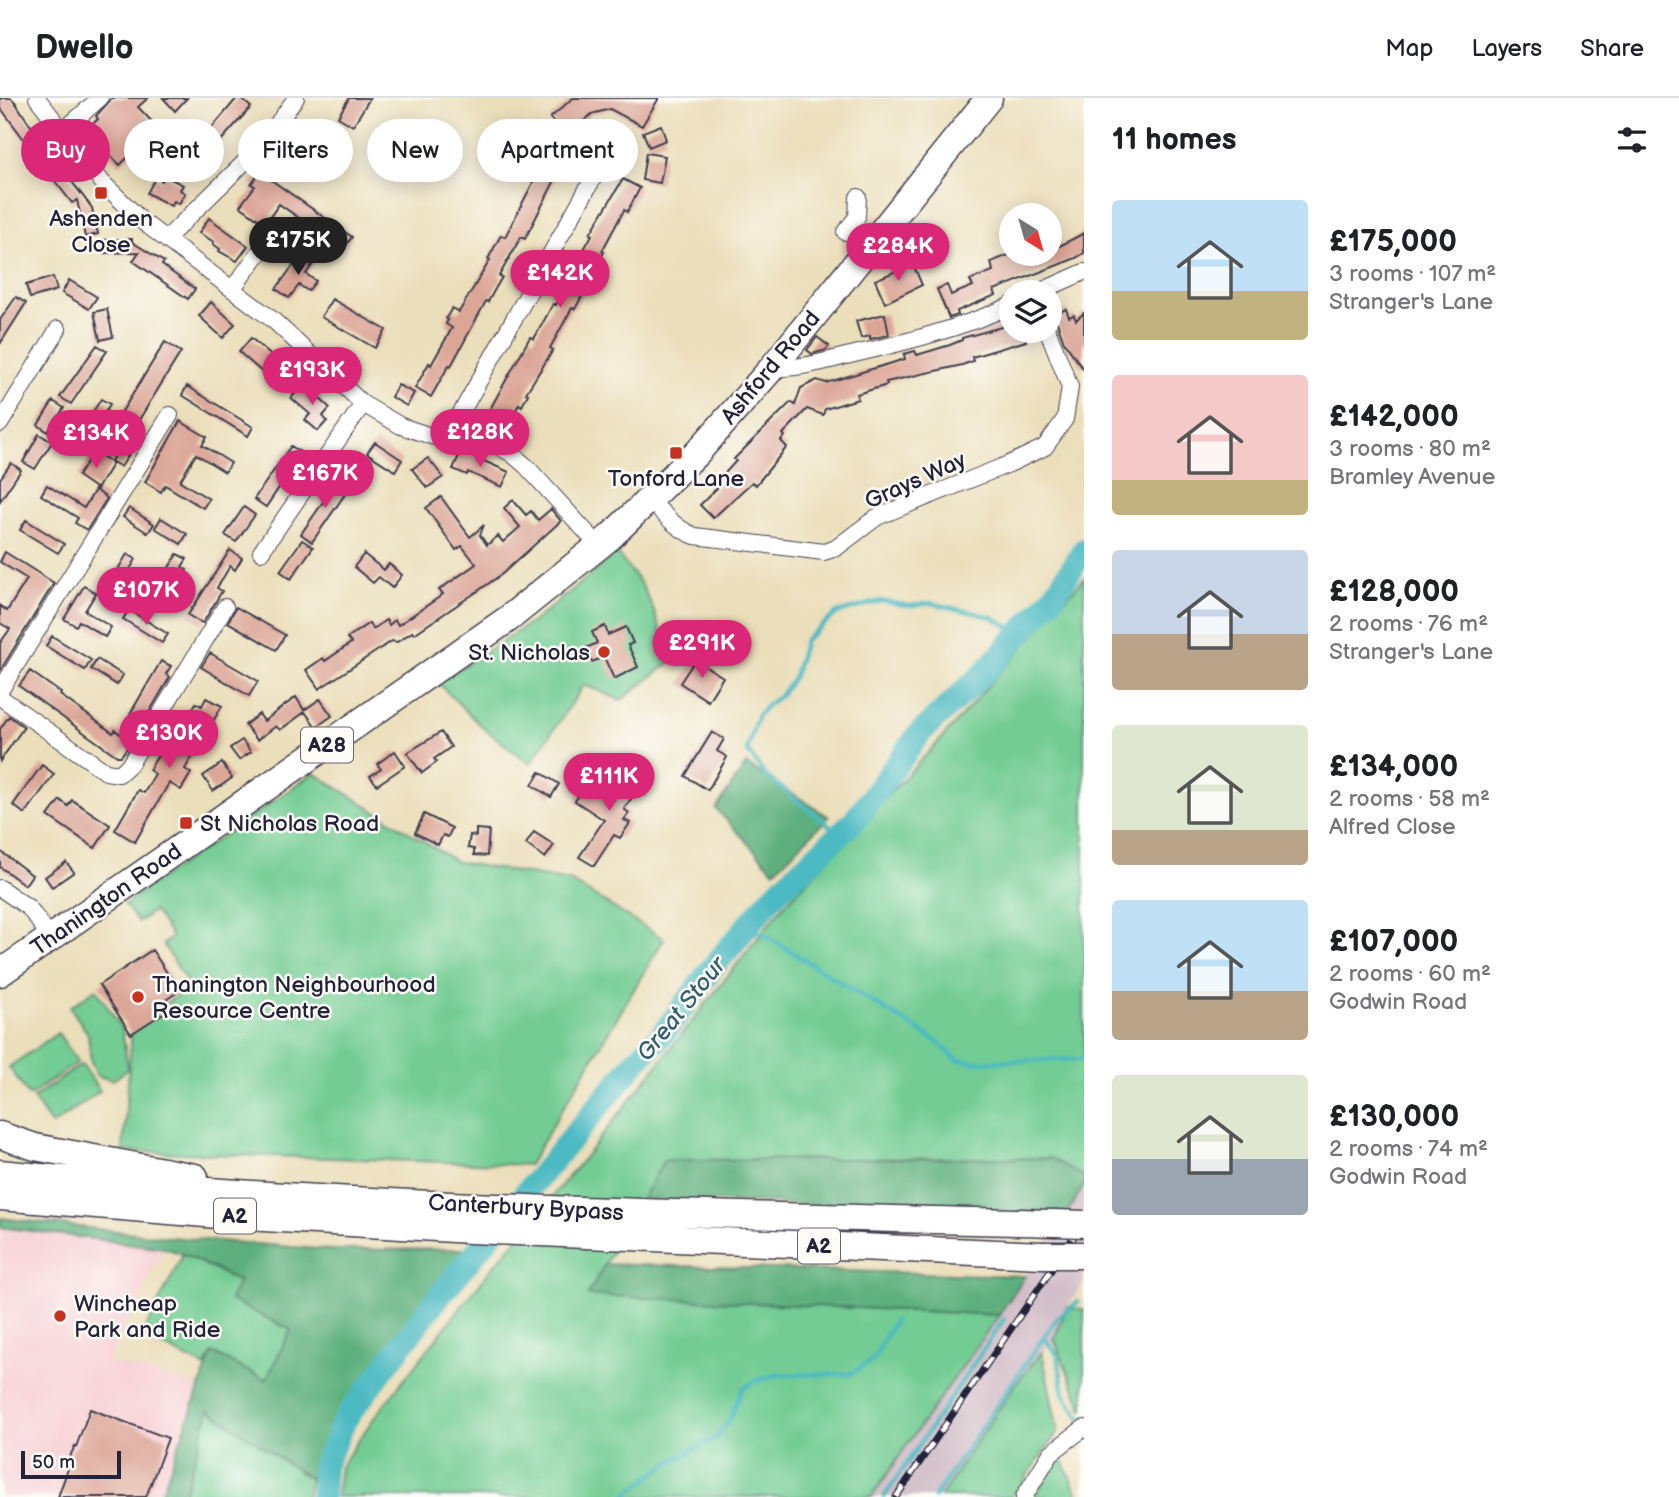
<!DOCTYPE html>
<html lang="en">
<head>
<meta charset="utf-8">
<style>
	:root { --surface:#fff; --page:#f2f2f2; --text:#202124; --muted:#757577; --line:#e0e0e0; --accent:#db2777 }
	body { margin:0; font-family:"Balsamiq Sans",sans-serif; background:var(--page); color:var(--text); height:100vh; display:flex; flex-direction:column; font-size:26px; white-space:nowrap }
	* { box-sizing:border-box; margin:0 }
	p { font-size:23px; color:var(--muted) }
	.icon { flex:none; width:38px; height:38px; fill:none; stroke:currentColor; stroke-width:2; stroke-linecap:round; stroke-linejoin:round }
	.map { position:relative; flex:1; overflow:hidden }
	.sheet { display:flex; flex-direction:column; background:var(--surface); width:595px }
	.sheet>* { flex:none }
	.top-card { position:absolute; left:21px; top:21px; width:665px; height:63px; display:flex; gap:14px }
	.needle { width:46px; rotate:143deg }
	.tools { position:absolute; left:999px; top:105px; display:grid; gap:14px }
	.tools a { display:grid; place-items:center; width:63px; height:63px; border-radius:50%; background:var(--surface); box-shadow:0 4px 18px #0003; font-size:35px }
	.scale { position:absolute; left:21px; bottom:18px; width:100px; box-sizing:border-box; padding-left:7px; border:4px solid #22223b; border-top:0; font-size:19px; line-height:24px; white-space:nowrap; color:#22223b; -webkit-text-stroke:5px #fdfcf7; paint-order:stroke }
	.price { position:absolute; translate:-50% -60px; padding:0 16px; border-radius:24px; background:var(--accent); color:#fff; font-size:23px; line-height:46px; filter:drop-shadow(0 2px 4px #0008) }
	.price::after { content:''; position:absolute; left:50%; top:42px; width:21px; height:16px; margin-left:-10px; background:inherit; clip-path:polygon(0 0,100% 0,50% 100%) }
	.price.selected { background:#222; color:#fff }
	ul { padding:0; list-style:none }
	li { display:flex; align-items:center; gap:21px; height:175px; padding:0 28px }
	li span { display:grid; place-items:center; flex:none; width:196px; height:140px; border-radius:7px; color:#555 }
	li>.icon { margin-inline-start:auto }
	span .icon { width:84px; height:84px; fill:#fffc; stroke-width:1 }
	li b { font-size:30px }
	h2 { display:flex; justify-content:space-between; align-items:center; height:84px; padding:0 28px; font-size:30px }
	.tag { padding:0 24px; border-radius:32px; background:var(--surface); box-shadow:0 4px 18px #0003; font-size:24px; line-height:63px }
	.tag.selected { background:var(--accent); color:#fff }
	header { display:flex; align-items:center; gap:42px; box-sizing:border-box; height:98px; padding:0 35px; background:var(--surface); border-bottom:2px solid var(--line) }
	header strong { font-size:33px }
	nav { display:flex; gap:38px; margin-inline-start:auto; font-size:24px }
	main { display:flex; flex:1; min-height:0 }
	.map>svg:first-child { display:block }
</style>
</head>
<body>
<header>
<strong>Dwello</strong>
<nav><a>Map</a><a>Layers</a><a>Share</a></nav>
</header>
<main>
<div class="map">
<svg width="1084" height="1399" viewBox="0 0 1084 1399">
	<rect width="100%" height="100%" fill="#fdfcf7"/>
	<filter id="ink" filterUnits="userSpaceOnUse"><feTurbulence type="fractalNoise" baseFrequency=".0143" numOctaves="2"/><feDisplacementMap in="SourceGraphic" scale="14" xChannelSelector="R" yChannelSelector="G"/><feConvolveMatrix kernelMatrix="1 2 1 2 8 2 1 2 1" color-interpolation-filters="sRGB"/></filter>
	<filter id="wash" filterUnits="userSpaceOnUse"><feTurbulence type="fractalNoise" baseFrequency=".00686" numOctaves="4" result="noise"/><feDisplacementMap in="SourceGraphic" scale="28" xChannelSelector="R" yChannelSelector="G"/><feGaussianBlur stdDeviation="1.57" result="paint"/><feColorMatrix in="noise" values="0 0 0 0 0 0 0 0 0 0 0 0 0 0 0 0 0 1.4 0 .05"/><feComposite in="paint" operator="in"/></filter>
	<g filter="url(#wash)">
		<rect width="100%" height="100%" fill="#ebdeba"/>
		<path fill="#f7cfd4" d="M0,1129L164,1150L108,1263L199,1287L160,1399H0Z"/>
		<path fill="#d2bdc8" d="M1084,1088V1184L1067,1209L1054,1241L1016,1286L940,1399H872L911,1341L999,1217Z"/>
		<path fill="#72cc93" stroke="#4a7767" stroke-width="2" d="M617,455L641,486L653,510L671,564L621,602L584,587L530,666L482,629L438,585L538,520Z
			M1084,480V1079L1051,1060L665,1062L588,1196L999,1217L911,1341L872,1399H336L340,1369L376,1317L489,1174L585,1059L779,813L942,640Z
			M314,675L457,764L570,783L664,841L529,1067L123,1053L132,928L190,889L163,846L172,839L154,813L138,824L124,806Z
			M96,891L122,931L128,971L113,982L97,978L91,964L88,936L70,909Z
			M58,935L78,964L29,998L9,969Z
			M82,966L100,993L52,1027L33,1000Z
			M183,1156L239,1184L231,1202L291,1232L266,1282L212,1255L205,1269L142,1238Z
			M1067,1209L1084,1212V1313L1054,1241Z
			M1042,1254L1058,1334L1012,1399H940L1016,1286Z
			M209,1312L310,1381L307,1399H183Z
			M1061,1359L1079,1399H1034Z"/>
		<path fill="#5db07d" stroke="#40695c" stroke-width="2" d="M746,666L829,719L774,773L716,711Z
			M1051,1060L1084,1079V1088L1067,1115L642,1101L664,1062Z
			M0,1120L169,1139L331,1152L467,1151L333,1322L310,1381L209,1312L183,1399H160L212,1255L266,1282L291,1232L230,1202L239,1183L183,1156L164,1150L0,1129Z
			M605,1166L1025,1178L999,1217L588,1197Z"/>
		<g fill="none" stroke-linecap="round" stroke-linejoin="round">
			<path stroke="#4bbac2" stroke-width="4.5" d="M840,736L765,677L747,652L758,617L768,606L781,597L794,578L805,542L837,515L881,503L909,508L931,505L992,519L1020,535
				M748,827L939,945L956,961L974,964L1084,961
				M1044,1239L1059,1218L1078,1204
				M623,1399L667,1366L716,1340L731,1319L742,1291L755,1283L778,1277L850,1276L873,1262L894,1223
				M884,1399L1004,1221
				M934,1399L1044,1239L1058,1258L1064,1296L1082,1322L1084,1321"/>
			<path stroke="#4bbac2" stroke-width="24" d="M322,1399L324,1368L346,1320L436,1202L638,961L663,936L713,869L773,798L854,723L921,634L983,576L1053,499L1084,452"/>
		</g>
		<g id="blocks">
			<path fill="#dca697" d="M0,0H11L15,4L40,42L92,110L98,136L85,139L77,102L72,105L51,78L0,9Z
				M112,0H148L138,9L158,30L120,67L100,47L95,51L81,37L98,21L96,18Z
				M163,0H187L175,13Z
				M237,0H240L251,9L208,57L197,75L177,60L183,52L189,57Z
				M349,0H370L353,28L338,19Z
				M573,0H659L642,28L610,11L592,16L560,44L575,53L561,77L558,76L525,141L521,139L499,178L502,179L495,191L488,204L486,203L451,268L449,267L431,299L415,290L429,265L431,267L452,230L446,226L448,222L446,220L452,210L459,214L490,162L488,161L501,137L505,139L541,69L536,66L558,29L550,20Z
				M323,22L338,31L327,49L312,39Z
				M661,27L666,42L649,49L643,34Z
				M297,43L313,53L302,70L286,61Z
				M646,55L665,58L660,85L642,82Z
				M260,74L352,139L343,151L279,106L265,126L240,108L255,88L251,86Z
				M165,78L183,87L180,92L185,95L179,106L174,103L171,108L147,95L156,79L162,83Z
				M623,81L640,90L627,114L624,112L602,153L604,154L586,186L588,187L575,211L572,210L550,250L553,252L526,295L528,296L522,308L519,306L511,322L504,318L499,328L485,320L530,239L534,241L553,206L556,207L577,170L574,169L592,137L590,136Z
				M209,120L248,148L237,163L219,153L220,151L213,146L214,144L199,135Z
				M907,134L925,143L928,142L935,165L921,171Z
				M1084,135V155L1076,160L994,192L996,197L957,213L958,217L949,220L937,191L947,187L951,197L973,188L970,182L993,173L991,164L1011,156H1034L1035,160L1050,156V153Z
				M132,141V144L164,164L162,167L195,191L188,201L133,163L139,154L104,155L103,142Z
				M303,154L315,163L306,176L316,183L308,193L299,187L289,200L276,191Z
				M913,166L922,187L885,205L875,182Z
				M53,179L57,192L30,200L26,187Z
				M69,182L97,199L89,211L62,195Z
				M16,199L26,205L0,246V222Z
				M332,201L386,232L375,250L321,219Z
				M211,204L235,226L223,240L199,218Z
				M107,211L113,239L100,242L94,214Z
				M1066,211L1069,219L1074,217L1076,222L1084,215V272L1064,244L1054,216Z
				M885,216L889,237L870,241V238L861,240L856,223Z
				M1012,226V233H1022L1026,243L972,259L973,263L962,267L886,284L887,287L857,296L858,301L825,311L823,317L807,311L783,336L785,338L781,343L787,349L756,387L752,384L713,420L700,407L719,388L716,385L736,363L734,361L791,304L795,307L801,290L817,282L826,285L905,261L904,256L915,253L917,257L950,247L962,242V240Z
				M817,239L829,248L826,252L812,256L807,252Z
				M251,240L275,261L263,275L239,254Z
				M165,244L181,254L137,325L121,315Z
				M97,247L107,253L71,306L60,299Z
				M304,286L330,310L323,318L327,323L318,333L305,322L310,316L291,300Z
				M398,287L414,295L407,308L391,299Z
				M187,288L253,329L248,338L182,297Z
				M101,301L110,306L87,343L78,338Z
				M53,303L64,310L48,334L38,327Z
				M180,323L207,339L202,347L231,365L225,374L196,356L180,383L209,401L203,410L165,387L161,394L145,384Z
				M39,336L52,344L35,371L23,364Z
				M127,337L137,343L121,369L111,363Z
				M375,344L402,362L395,373L367,355Z
				M291,348L302,355L266,409L254,401Z
				M94,353L113,365L97,391L78,378Z
				M461,353L509,374L502,389L468,374L467,377L453,371Z
				M428,360L443,379L427,390L412,371Z
				M11,365L21,372L0,403V381Z
				M339,381L350,389L312,444L301,436Z
				M47,387L84,410L95,392L107,400L87,432L75,425L78,420L41,397Z
				M441,399L470,439L484,427L480,437L487,447L498,438L503,444L520,429L504,410L513,402L526,417L531,413L538,422L551,411L561,423L502,476L478,493L414,536L412,534L397,544L392,543L319,591L306,572L323,560L325,563L351,545L347,540L369,525L373,531L386,522L389,527L395,522L398,527L438,500L443,496L439,492L476,466L462,448L456,452L426,410Z
				M244,409L255,417L236,444L225,437Z
				M129,410L154,426L148,435L123,419Z
				M161,420L187,436L181,446L155,430Z
				M26,422L64,446L58,455L20,432Z
				M302,442L313,449L291,481L280,473Z
				M230,452L242,460L235,472L230,468L217,490L222,493L203,525L198,523L188,517Z
				M5,454L54,485L0,573V545L10,531L0,525V508L7,513L27,481L0,464Z
				M127,456L136,461L113,500L104,495Z
				M177,456L187,461L182,469L187,472L176,490L161,483Z
				M364,456L384,472L389,466L402,477L392,490L379,479L373,485L354,469Z
				M84,488L96,495L85,513L111,529L105,539L79,523L76,528L64,521Z
				M236,509L285,537L276,552L228,524Z
				M129,512L168,536L162,545L123,521Z
				M605,528L608,537L626,529L633,545L628,547L638,569L614,581L604,559L592,564L586,550L597,545L592,534Z
				M52,538L91,562L85,572L46,548Z
				M210,555L258,583L249,598L201,569Z
				M97,561L123,577L117,587L91,571Z
				M695,562L723,579L708,603L680,585Z
				M161,563L171,568L166,576L170,579L144,623L139,622L130,616Z
				M30,573L61,595L60,597L113,635L115,632L131,644L121,658H117L97,644L19,588Z
				M296,599L304,612L320,601L332,618L316,629L305,614L280,632L276,628L257,642L245,627L259,616L264,623Z
				M206,600L222,608L185,671L191,675L181,692L169,685L135,744L115,732L138,692L144,695L155,676L149,672L159,656L170,662L183,640L177,637L196,605L202,608Z
				M9,618L24,629L0,663V631Z
				M441,634L451,649L434,661L437,664L422,675L407,655Z
				M712,634L724,641L717,653L727,659L708,692L685,678Z
				M242,642L251,654L239,662L230,650Z
				M395,653L405,668L377,687L370,678L381,671L377,666Z
				M222,665L232,680L213,693L203,678Z
				M42,667L54,676L25,716L13,707Z
				M630,673L651,688L645,697L637,692L624,711L629,715L624,722L630,725L620,740L614,737L594,768L579,759L604,722L575,703L588,684L612,700Z
				M540,674L559,686L551,699L532,687Z
				M60,702L68,708L72,702L110,727L95,750L48,718Z
				M424,716L452,730L448,739L443,737L438,747L415,735Z
				M476,731L489,732L487,758L474,757V751L468,750L470,737L476,738Z
				M534,734L554,747L545,760L526,746Z
				M0,753L32,777L25,787L0,769Z
				M66,764L74,774L52,789L45,779Z
				M152,852L179,893L160,906L165,914L131,936L99,887Z
				M90,1311L168,1340L146,1399H58L69,1368L71,1356L75,1348L76,1349Z"/>
		</g>
	</g>
	<g filter="url(#ink)">
		<use href="#blocks" fill-opacity="0" stroke="#403e4e" stroke-width="2"/>
		<g fill="none" stroke-linecap="round" stroke-linejoin="round">
			<g stroke="#403e4e" stroke-width="18">
				<path id="minor" d="M37,0L102,84L143,124L273,222L363,306L401,328L431,338L496,347L512,356L526,368L599,448
					M63,33L100,0
					M845,134L857,119L858,99
					M166,141L262,47L296,0
					M233,190L276,132
					M1039,194L1084,174
					M772,270C798,271 822,264 846,258C902,245 960,231 1012,207
					M0,326L58,231
					M448,338L604,61
					M650,402C664,416 676,431 695,438L824,454L836,450L877,419L1009,366L1045,349L1065,321L1070,289L1048,233
					M261,454L363,306
					M0,593L170,317
					M0,599L106,674L119,676L130,666L225,509
					M0,790L29,810L50,839
					M1024,1399L1051,1355L1084,1330"/>
			</g>
			<g stroke="#403e4e" stroke-width="29">
				<path id="trunk" d="M0,875L508,521L610,439L697,355L772,270L989,0
					M0,1037L35,1049L195,1079
					M0,1075C350,1111 702,1116 1054,1125
					M0,1099L230,1118L471,1132L1043,1157"/>
			</g>
			<use href="#minor" stroke="#fff" stroke-width="16"/>
			<use href="#trunk" stroke="#fff" stroke-width="26"/>
			<g stroke="#22223b" stroke-width="7">
				<path id="rail" d="M896,1399L1084,1124"/>
			</g>
			<use href="#rail" stroke="#fdfcf7" stroke-width="4.5" stroke-dasharray="13" stroke-linecap="butt"/>
			<g stroke="#403e4e" stroke-width="29" stroke-linecap="butt">
				<path id="trunk-bridge" d="M1054,1125L1084,1126
					M1043,1157H1084"/>
			</g>
			<use href="#trunk-bridge" stroke="#fff" stroke-width="26"/>
		</g>
	</g>
	<g fill="#c8321e" stroke="#fdfcf7" stroke-width="2.5">
		<rect x="94" y="88" width="14" height="14" rx="3.5"/>
		<rect x="669" y="348" width="14" height="14" rx="3.5"/>
		<circle cx="604" cy="554" r="7"/>
		<rect x="179" y="718" width="14" height="14" rx="3.5"/>
		<circle cx="138" cy="899" r="7"/>
		<circle cx="60" cy="1218" r="7"/>
	</g>
	<g text-anchor="middle" stroke-width="5" stroke-linejoin="round" paint-order="stroke">
		<g fill="#fdfcf7" stroke="#646373" stroke-width="2">
			<rect x="301" y="629.5" width="52" height="35" rx="5"/>
			<rect x="214" y="1100.5" width="42" height="35" rx="5"/>
			<rect x="798" y="1130.5" width="42" height="35" rx="5"/>
		</g>
		<g font-size="21" font-weight="bold" fill="#22223b">
			<text x="327" y="654">A28</text>
			<text x="235" y="1125">A2</text>
			<text x="819" y="1155">A2</text>
		</g>
		<g font-size="23" fill="#22223b" stroke="#fdfcf7" text-anchor="start">
			<text x="101" y="128" text-anchor="middle">Ashenden<tspan x="101" dy="26">Close</tspan></text>
			<text x="676" y="388" text-anchor="middle">Tonford Lane</text>
			<text x="590" y="562" text-anchor="end">St. Nicholas</text>
			<text x="200" y="733">St Nicholas Road</text>
			<text x="152" y="894">Thanington Neighbourhood<tspan x="152" dy="26">Resource Centre</tspan></text>
			<text x="74" y="1213">Wincheap<tspan x="74" dy="26">Park and Ride</tspan></text>
		</g>
		<g font-size="23" fill="#22223b" stroke="#fdfcf7">
			<text transform="translate(770 269) rotate(-50)" y="8">Ashford Road</text>
			<text transform="translate(915 382) rotate(-24)" y="8">Grays Way</text>
			<text transform="translate(106 801) rotate(-35)" y="8">Thanington Road</text>
			<text transform="translate(526 1109) rotate(3)" y="8">Canterbury Bypass</text>
		</g>
		<g font-size="24" font-style="italic" fill="#325f71" stroke="#fdfcf7">
			<text transform="translate(681 911) rotate(-51)" y="8">Great Stour</text>
		</g>
	</g>
</svg>
<div class="tools">
<a><svg class="needle" viewBox="-14 -14 28 28"><path d="M0-13l5 13h-10z" fill="#e53935"/><path d="M0 13l5-13h-10z" fill="#757577"/></svg></a>
<a><svg class="icon" aria-label="layers" viewBox="0 0 24 24"><path d="M12 4l9 5-9 5-9-5zM3 14l9 5 9-5"/></svg></a>
</div>
<div class="scale">50 m</div>
<b class="price selected" style="left:298px;top:179px">£175K</b>
<b class="price" style="left:898px;top:185px">£284K</b>
<b class="price" style="left:560px;top:212px">£142K</b>
<b class="price" style="left:312px;top:309px">£193K</b>
<b class="price" style="left:480px;top:371px">£128K</b>
<b class="price" style="left:96px;top:372px">£134K</b>
<b class="price" style="left:325px;top:412px">£167K</b>
<b class="price" style="left:146px;top:529px">£107K</b>
<b class="price" style="left:702px;top:582px">£291K</b>
<b class="price" style="left:169px;top:672px">£130K</b>
<b class="price" style="left:609px;top:715px">£111K</b>
<div class="top-card">
<a class="tag selected">Buy</a>
<a class="tag">Rent</a>
<a class="tag">Filters</a>
<a class="tag">New</a>
<a class="tag">Apartment</a>
</div>
</div>
<section class="sheet">
<h2>11 homes<svg class="icon" aria-label="filters" viewBox="0 0 24 24"><path d="M4 7h16M4 17h16"/><circle cx="9" cy="7" r="2"/><circle cx="15" cy="17" r="2"/></svg></h2>
<ul>
<li><span style="background:linear-gradient(#bfe0f5 65%,#c2b280 0)"><svg class="icon" aria-label="home" viewBox="0 0 24 24"><path d="M3 11l9-7 9 7M6 9v11h12V9"/></svg></span><div><b>£175,000</b><p>3 rooms · 107 m²</p><p>Stranger's Lane</p></div></li>
<li><span style="background:linear-gradient(#f6c9c9 75%,#c2b280 0)"><svg class="icon" aria-label="home" viewBox="0 0 24 24"><path d="M3 11l9-7 9 7M6 9v11h12V9"/></svg></span><div><b>£142,000</b><p>3 rooms · 80 m²</p><p>Bramley Avenue</p></div></li>
<li><span style="background:linear-gradient(#c9d6e8 60%,#b9a48a 0)"><svg class="icon" aria-label="home" viewBox="0 0 24 24"><path d="M3 11l9-7 9 7M6 9v11h12V9"/></svg></span><div><b>£128,000</b><p>2 rooms · 76 m²</p><p>Stranger's Lane</p></div></li>
<li><span style="background:linear-gradient(#dfe7d0 75%,#b9a48a 0)"><svg class="icon" aria-label="home" viewBox="0 0 24 24"><path d="M3 11l9-7 9 7M6 9v11h12V9"/></svg></span><div><b>£134,000</b><p>2 rooms · 58 m²</p><p>Alfred Close</p></div></li>
<li><span style="background:linear-gradient(#bfe0f5 65%,#b9a48a 0)"><svg class="icon" aria-label="home" viewBox="0 0 24 24"><path d="M3 11l9-7 9 7M6 9v11h12V9"/></svg></span><div><b>£107,000</b><p>2 rooms · 60 m²</p><p>Godwin Road</p></div></li>
<li><span style="background:linear-gradient(#dfe7d0 60%,#9aa5b1 0)"><svg class="icon" aria-label="home" viewBox="0 0 24 24"><path d="M3 11l9-7 9 7M6 9v11h12V9"/></svg></span><div><b>£130,000</b><p>2 rooms · 74 m²</p><p>Godwin Road</p></div></li>
</ul>
</section>
</main>
</body>
</html>
